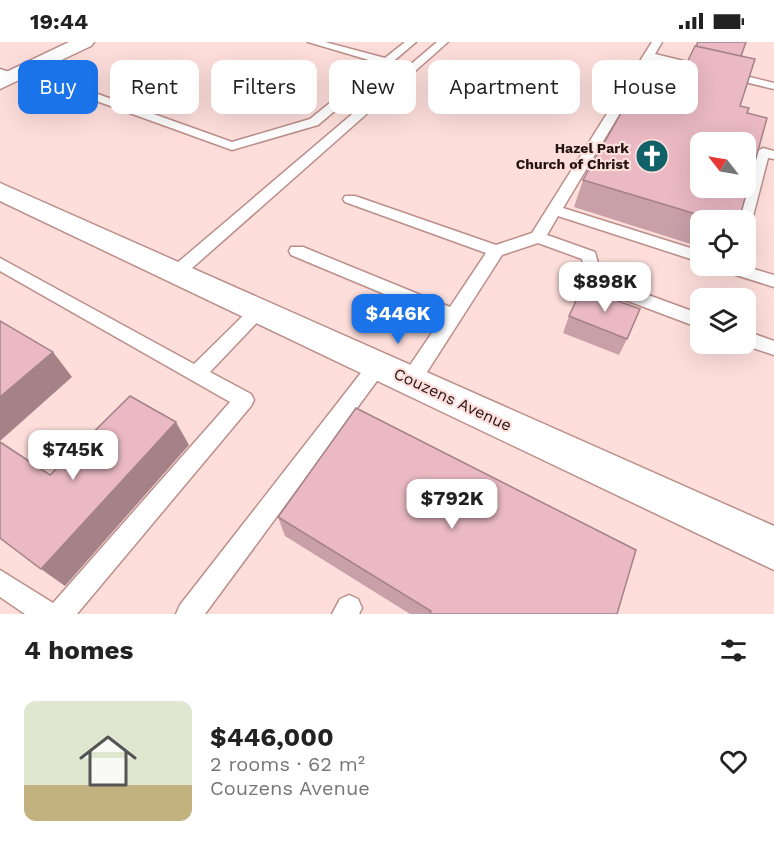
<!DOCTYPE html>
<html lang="en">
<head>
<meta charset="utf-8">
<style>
	:root { --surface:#fff; --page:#f6f6f6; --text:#222; --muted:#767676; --accent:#1a73e8 }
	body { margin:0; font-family:"Work Sans",sans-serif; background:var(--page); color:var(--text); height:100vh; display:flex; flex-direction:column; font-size:22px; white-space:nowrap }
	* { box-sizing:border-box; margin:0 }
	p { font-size:20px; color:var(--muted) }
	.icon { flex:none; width:33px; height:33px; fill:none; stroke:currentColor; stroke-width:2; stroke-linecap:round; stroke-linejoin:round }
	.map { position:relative; height:572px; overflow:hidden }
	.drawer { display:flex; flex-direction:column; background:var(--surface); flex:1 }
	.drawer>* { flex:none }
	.top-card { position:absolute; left:18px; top:18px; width:738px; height:54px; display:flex; gap:12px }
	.needle { width:39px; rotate:301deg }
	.controls { position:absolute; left:690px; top:90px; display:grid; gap:12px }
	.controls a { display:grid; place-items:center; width:66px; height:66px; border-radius:12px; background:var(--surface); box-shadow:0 6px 24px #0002; font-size:30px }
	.price { position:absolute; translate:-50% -51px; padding:0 14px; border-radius:12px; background:#fff; color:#222; font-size:20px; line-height:39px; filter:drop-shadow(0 2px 3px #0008) }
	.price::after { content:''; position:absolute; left:50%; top:36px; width:18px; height:14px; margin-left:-9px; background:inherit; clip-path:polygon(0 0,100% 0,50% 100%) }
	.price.active { background:var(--accent); color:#fff }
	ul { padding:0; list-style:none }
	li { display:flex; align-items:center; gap:18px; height:150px; padding:0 24px }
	li span { display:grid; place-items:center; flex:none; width:168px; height:120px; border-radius:12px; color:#555 }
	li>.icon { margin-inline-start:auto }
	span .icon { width:72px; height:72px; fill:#fffc; stroke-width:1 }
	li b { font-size:26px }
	h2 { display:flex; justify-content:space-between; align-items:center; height:72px; padding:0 24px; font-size:26px }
	.tag { padding:0 21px; border-radius:12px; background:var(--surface); box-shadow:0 6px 24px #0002; font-size:21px; line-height:54px }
	.tag.active { background:var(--accent); color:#fff }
	.status { display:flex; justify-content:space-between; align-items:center; height:42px; padding:0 30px; background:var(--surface); direction:ltr }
	.status svg { height:16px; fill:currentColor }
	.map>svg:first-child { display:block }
</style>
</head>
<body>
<div class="status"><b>19:44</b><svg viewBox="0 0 49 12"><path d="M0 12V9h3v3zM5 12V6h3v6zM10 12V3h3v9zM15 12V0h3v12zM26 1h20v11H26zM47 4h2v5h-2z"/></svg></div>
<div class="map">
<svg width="774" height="572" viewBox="0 0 774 572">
	<rect width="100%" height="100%" fill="#fddedb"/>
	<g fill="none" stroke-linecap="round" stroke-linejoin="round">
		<g stroke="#bc8e8a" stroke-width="3">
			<path id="lane" d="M308,0H325L385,16L405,0H416L318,83L232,108L44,40L13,38L0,34V27L15,32L50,35L232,100L310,77L379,21Z
				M437,0H448L182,235H170L168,231L170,227Z
				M652,0H662L655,12L774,41V47L652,18L563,166L700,209V220L558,174L547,193L595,210L602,236L700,272V286L588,244L582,217L538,201L502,213L418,344L411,346L404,344L401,338L404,332L442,276L291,213L289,209L291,205H303L450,265L486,211L345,160L343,157L345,154H355L496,203L532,191Z
				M763,106L774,109V117L768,116L752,178L746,182V178H736L756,110Z
				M0,216L194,322L253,264L259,262L265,264L268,269L210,330L251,352L254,358L251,364L77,572H25L0,555V528L53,561L230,360L0,229Z
				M718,224H743L774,233V245L720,228Z
				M746,289L774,299V313L741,302H746Z
				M378,315L385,318L387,323L385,328L205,572H176L180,563L371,318Z
				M349,553L358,557L362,566L359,572H332L340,557Z"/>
		</g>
		<g stroke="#bc8e8a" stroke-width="3">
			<path id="street" d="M69,0H94L91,4L0,47V33Z"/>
		</g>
		<g stroke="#bc8e8a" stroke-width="3">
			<path id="secondary" d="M0,141L774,484V528L0,159Z"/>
		</g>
		<use href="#lane" fill="#fff" fill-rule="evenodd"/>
		<use href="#street" fill="#fff" fill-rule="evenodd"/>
		<use href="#secondary" fill="#fff" fill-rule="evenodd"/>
	</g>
	<path fill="#c99fa8" d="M741,14L740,64L747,71L739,178H700V205L574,165L583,138Z
		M569,274L627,297L619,313L563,291Z
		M278,475L617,572H410L285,494Z"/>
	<path fill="#a48288" d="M53,310L72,335L0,399V355Z
		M176,380L189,403L65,544L41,527Z"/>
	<path fill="#eab9c3" stroke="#a48288" stroke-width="1.5" fill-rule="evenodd" d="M698,0H746L741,14L696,4Z
		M695,4L755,17L740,64L749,66L747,71L767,76L739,178H716L583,138L641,36L675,45ZM700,100H746V146H700Z
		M582,246L640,267L627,297L569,274Z
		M0,279L53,310L0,355Z
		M130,354L176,380L41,527L0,496V400L50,433Z
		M356,366L636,508L617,572H430L431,569L278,475Z"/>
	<defs>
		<g id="church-disc" transform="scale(1.725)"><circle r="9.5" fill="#116169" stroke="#fddedb"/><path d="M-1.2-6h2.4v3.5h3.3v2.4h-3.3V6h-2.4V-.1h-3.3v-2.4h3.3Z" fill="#fff"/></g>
	</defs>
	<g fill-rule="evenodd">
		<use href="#church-disc" x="652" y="114"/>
	</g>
	<g text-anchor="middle" stroke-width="4.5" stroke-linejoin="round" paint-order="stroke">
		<g font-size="14" font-weight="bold" fill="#231311" stroke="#fddedb" text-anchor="end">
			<text x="629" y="111">Hazel Park<tspan x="629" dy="16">Church of Christ</tspan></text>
		</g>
		<g font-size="16" fill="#231311" stroke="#fddedb">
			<text transform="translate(453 357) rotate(25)" y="6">Couzens Avenue</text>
		</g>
	</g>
</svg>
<div class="controls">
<a><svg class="needle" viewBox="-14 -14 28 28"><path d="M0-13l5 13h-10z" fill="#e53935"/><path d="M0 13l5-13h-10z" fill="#767676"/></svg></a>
<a><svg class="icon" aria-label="locate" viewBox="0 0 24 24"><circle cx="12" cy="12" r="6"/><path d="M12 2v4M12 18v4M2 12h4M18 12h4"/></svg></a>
<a><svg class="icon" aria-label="layers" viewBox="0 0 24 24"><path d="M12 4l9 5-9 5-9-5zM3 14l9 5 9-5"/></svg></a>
</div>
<b class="price" style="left:605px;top:271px">$898K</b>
<b class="price active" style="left:398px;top:303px">$446K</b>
<b class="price" style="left:73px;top:439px">$745K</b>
<b class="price" style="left:452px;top:488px">$792K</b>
<div class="top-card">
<a class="tag active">Buy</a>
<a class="tag">Rent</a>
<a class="tag">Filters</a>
<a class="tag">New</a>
<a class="tag">Apartment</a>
<a class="tag">House</a>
</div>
</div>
<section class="drawer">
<h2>4 homes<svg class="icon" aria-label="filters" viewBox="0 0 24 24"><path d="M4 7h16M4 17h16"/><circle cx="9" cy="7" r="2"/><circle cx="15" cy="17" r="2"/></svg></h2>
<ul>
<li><span style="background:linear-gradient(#dfe7d0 70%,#c2b280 0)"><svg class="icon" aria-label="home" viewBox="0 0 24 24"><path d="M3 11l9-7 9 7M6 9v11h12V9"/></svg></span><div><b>$446,000</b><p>2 rooms · 62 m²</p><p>Couzens Avenue</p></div><svg class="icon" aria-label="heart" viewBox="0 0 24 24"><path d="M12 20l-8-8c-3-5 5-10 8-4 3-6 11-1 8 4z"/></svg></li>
</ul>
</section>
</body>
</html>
